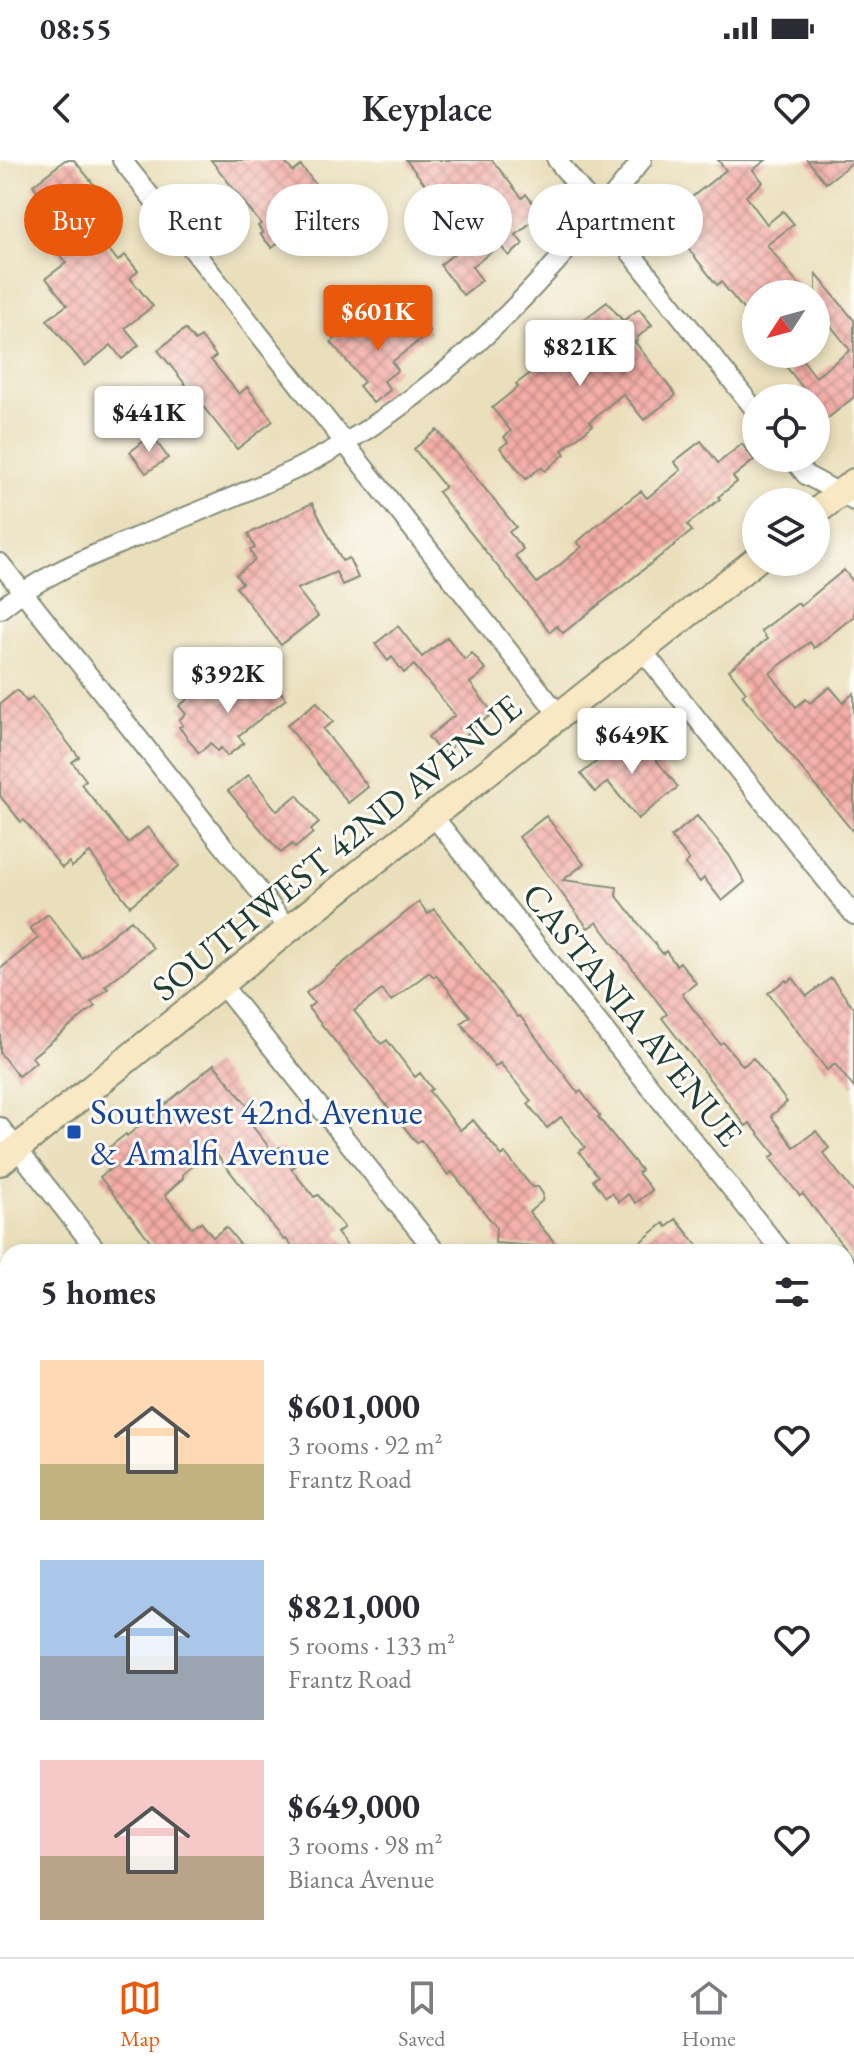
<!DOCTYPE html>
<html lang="en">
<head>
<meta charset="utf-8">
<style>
	:root { --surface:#fff; --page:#f2f2f3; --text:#2b2b33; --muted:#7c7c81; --line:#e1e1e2; --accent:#ea580c }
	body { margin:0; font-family:"EB Garamond",serif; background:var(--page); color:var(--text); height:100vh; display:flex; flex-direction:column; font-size:30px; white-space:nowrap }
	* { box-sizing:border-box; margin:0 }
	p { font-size:26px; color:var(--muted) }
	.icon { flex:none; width:44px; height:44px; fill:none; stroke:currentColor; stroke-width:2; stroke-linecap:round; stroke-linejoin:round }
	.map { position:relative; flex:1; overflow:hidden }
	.side { position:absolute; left:0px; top:1084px; width:854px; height:714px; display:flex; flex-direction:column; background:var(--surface); border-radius:24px 24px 0 0; box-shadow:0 4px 12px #0003 }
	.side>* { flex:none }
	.hud { position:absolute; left:24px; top:24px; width:806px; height:72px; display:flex; gap:16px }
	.needle { width:52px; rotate:234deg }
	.buttons { position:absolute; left:742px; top:120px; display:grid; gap:16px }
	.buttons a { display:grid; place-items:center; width:88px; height:88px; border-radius:50%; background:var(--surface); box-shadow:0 4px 12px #0003; font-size:40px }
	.price { position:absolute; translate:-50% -68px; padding:0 18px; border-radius:8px; background:#fff; color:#222; font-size:26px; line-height:52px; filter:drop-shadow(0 2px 4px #0008) }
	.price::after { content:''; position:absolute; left:50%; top:48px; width:24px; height:18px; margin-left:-12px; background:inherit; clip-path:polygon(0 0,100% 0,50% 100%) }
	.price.current { background:var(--accent); color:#fff }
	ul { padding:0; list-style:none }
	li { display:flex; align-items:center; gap:24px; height:200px; padding:0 40px }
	li span { display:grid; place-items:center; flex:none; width:224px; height:160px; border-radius:0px; color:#555 }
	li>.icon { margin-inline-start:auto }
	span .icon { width:96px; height:96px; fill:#fffc; stroke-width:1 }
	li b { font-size:34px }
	h2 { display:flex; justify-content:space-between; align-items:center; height:96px; padding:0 40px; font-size:34px }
	.pill { padding:0 28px; border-radius:36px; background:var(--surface); box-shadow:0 4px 12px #0003; font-size:28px; line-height:72px }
	.pill.current { background:var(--accent); color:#fff }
	.status { display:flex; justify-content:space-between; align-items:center; height:56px; padding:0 40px; background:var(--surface); direction:ltr }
	.status svg { height:22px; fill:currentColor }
	header { display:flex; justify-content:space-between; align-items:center; height:104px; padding:0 40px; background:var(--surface); font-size:36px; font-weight:600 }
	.tab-bar { display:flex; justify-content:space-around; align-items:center; height:112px; border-top:2px solid var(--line); background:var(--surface); font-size:22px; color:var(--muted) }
	.tab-bar a { display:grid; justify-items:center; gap:4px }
	.tab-bar .current { color:var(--accent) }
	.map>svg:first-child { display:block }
</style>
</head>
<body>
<div class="status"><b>08:55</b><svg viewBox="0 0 49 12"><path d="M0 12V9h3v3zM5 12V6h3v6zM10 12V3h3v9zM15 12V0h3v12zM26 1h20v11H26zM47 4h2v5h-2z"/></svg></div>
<header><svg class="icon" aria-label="back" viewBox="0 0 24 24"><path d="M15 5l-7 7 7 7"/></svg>Keyplace<svg class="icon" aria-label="heart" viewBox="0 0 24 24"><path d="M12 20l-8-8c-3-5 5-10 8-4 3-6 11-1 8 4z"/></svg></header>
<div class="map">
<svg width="854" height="1797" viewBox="0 0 854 1797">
	<defs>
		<pattern id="building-cross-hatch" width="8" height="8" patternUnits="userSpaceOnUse" patternTransform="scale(2)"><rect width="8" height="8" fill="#f4aca6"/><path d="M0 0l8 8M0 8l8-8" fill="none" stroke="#c58d88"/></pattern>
	</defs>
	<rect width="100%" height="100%" fill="#fdfcf7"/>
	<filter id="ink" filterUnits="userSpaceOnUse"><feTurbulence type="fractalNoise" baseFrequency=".0125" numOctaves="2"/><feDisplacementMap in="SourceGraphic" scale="16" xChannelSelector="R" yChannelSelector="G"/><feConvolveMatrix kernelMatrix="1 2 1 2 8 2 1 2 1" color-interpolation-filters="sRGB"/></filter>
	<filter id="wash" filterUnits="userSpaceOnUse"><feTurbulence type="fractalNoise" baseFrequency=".006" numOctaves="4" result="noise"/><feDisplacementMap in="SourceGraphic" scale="32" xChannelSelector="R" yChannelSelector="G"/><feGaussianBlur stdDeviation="1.8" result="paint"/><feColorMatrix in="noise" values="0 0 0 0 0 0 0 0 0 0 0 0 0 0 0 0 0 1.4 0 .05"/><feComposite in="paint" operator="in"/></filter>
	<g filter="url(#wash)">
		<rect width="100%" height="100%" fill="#eadfbb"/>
		<g id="blocks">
			<path fill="url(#building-cross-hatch)" d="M65,0H74L105,38L85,54L89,59L86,61L118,101L125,95L138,111L130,118L153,146L125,168L139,185L122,199L111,185L85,206L47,160L67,145L46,118L66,103L44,75L49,72L36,57L49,46L33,25Z
				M211,0H283L293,12L301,6L324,35L295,59L300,65L272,88L260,74L263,73L258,66L261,64Z
				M406,0H492L522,38L526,34L541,54L516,75L523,84L509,96L500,85L472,107L482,120L463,135L440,105L456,92L451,86L457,82L437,56L443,52L436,43L438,41Z
				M718,0H766L753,10L763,22L746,36L767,64L783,51L794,64L767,85L806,134H756V165L721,122L717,125L668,63L682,53L678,48L726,10Z
				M807,0H854V1L826,23Z
				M816,114L854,160V237L816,268V238H791L803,228L778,196L798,194L816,217L850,190L816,147Z
				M607,142L623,161L639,149L652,165L637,178L638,180L635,182L676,235L644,260L623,234L590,261L593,265L562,290L565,294L545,311L541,307L526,319L500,288L508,282L504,277L511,271L492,248L518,227L516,224L557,193L551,185Z
				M417,154L430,172L392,202L398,210L384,221L390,230L373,243L359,226L364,222L331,182L361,159L377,179L392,168L395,171Z
				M185,169L195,181L201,177L216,196L211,200L239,234L247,227L273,261L237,289L158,190Z
				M437,270L516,367L509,372L523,389L515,396L537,423L582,387L577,382L613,352L641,331L647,338L681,310L674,302L701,281L718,303L742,284L754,300L733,317L737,322L718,337L720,339L687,365L692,371L563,473L557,466L550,472L438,332L445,327L414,289Z
				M152,275L168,298L146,313L130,292Z
				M312,343L342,401L349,398L358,418L342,425L336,412L297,429L318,456L281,485L236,427L242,423L236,415L255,400L250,390L255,388L248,374Z
				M844,410L854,423V456L814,488L810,482L770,513L796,547L806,539L810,543L830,527L843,542L854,533V673L742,535L746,532L729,510L767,479L761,471L798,443L800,446Z
				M398,466L422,497L447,477L465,500L472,493L486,510L470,523L493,553L442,594L428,577L455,555L414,505L404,513L392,497L388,501L375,484Z
				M265,512L286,539L238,576L244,583L227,596L221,588L217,591L211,583L199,593L179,567L183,565L179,560L186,554L179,546L203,527L209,535L217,530L226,542Z
				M17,530L27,542L32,537L79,597L72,602L86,620L81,624L128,683L148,667L179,706L130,746L90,693L72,707L69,702L62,708L24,660L21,662L0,636V544Z
				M317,542L333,562L323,569L368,627L348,643L287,565Z
				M634,572L678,627L638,659L608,622L595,632L581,614Z
				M249,615L277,651L297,635L319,663L311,670L313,673L295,688L292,684L281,693L228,631Z
				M546,656L584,704L563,720L617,727L616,735L663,794L666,791L676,805L680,802L696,823L682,834L720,884L723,882L743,906L753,898L787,942L771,956L794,987L816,971L829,988L823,993L854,1033V1100L803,1034L800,1036L770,998L775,994L750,963L746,966L662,858L667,854L597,762L588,768L519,677Z
				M697,656L729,695L745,722L722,741L704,718L700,722L685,704L689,700L671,677Z
				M419,742L428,754L434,749L518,857L520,856L578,933L581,931L600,956L598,957L641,1010L638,1013L652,1030L636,1043L628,1034L619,1042L612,1033L606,1037L593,1020L598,1016L579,992L585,987L561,957L547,968L528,944L531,941L519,926L500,903L495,907L461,863L470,856L436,815L434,817L429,812L391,841L382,830L354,851L381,884L387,880L415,917L420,913L432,929L429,931L460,970L473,960L502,996L505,993L532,1027H538L543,1034L542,1041L529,1052L559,1088L495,1083L496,1067L452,1012L448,1015L421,980L417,983L308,848L314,843L306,833Z
				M48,754L82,798L131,760L153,788L105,826L108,829L91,842L95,846L32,897L36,902L18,916L0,893V809L38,778L30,768Z
				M793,818L807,836L831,818L854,848V928L835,904L827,910L768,833L786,820L787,822Z
				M214,904L252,951L245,957L273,992L280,987L295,1006L291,1009L314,1037L318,1035L344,1067L337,1073L352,1092H297L286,1079L284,1080L213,990L183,1014V1018L165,1035L192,1068L201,1062L213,1077L226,1067L246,1092H159L100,1017L114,1006L103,992L126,974L127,976Z
				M676,1059L703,1092H628L664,1063L667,1067Z"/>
		</g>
	</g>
	<g filter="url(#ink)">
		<use href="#blocks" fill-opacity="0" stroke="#848e78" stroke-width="2"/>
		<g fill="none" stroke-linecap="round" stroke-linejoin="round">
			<g stroke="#848e78" stroke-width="13">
				<path id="service" d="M0,1668L8,1670
					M549,1790L580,1797"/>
			</g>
			<g stroke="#848e78" stroke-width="22">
				<path id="minor" d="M122,0L559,555
					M557,0L756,251
					M792,298L806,315L854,341
					M0,403L289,769
					M0,449C40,416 86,398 134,378C188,356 243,334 296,309C439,241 545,122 642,0
					M642,490L854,755
					M433,656L782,1092
					M221,824L436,1092
					M0,967L98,1092
					M846,1172L854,1182
					M846,1341L854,1334
					M0,1411L8,1421
					M0,1525L8,1526
					M0,1604L8,1567
					M846,1606L854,1616
					M846,1706L854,1708
					M444,1797L446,1790"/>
			</g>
			<g stroke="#848e78" stroke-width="30">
				<path id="secondary" d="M816,352L854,322
					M0,1002L289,769L756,400"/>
			</g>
			<use href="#service" stroke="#fff" stroke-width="9"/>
			<use href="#minor" stroke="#fff" stroke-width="18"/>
			<use href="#secondary" stroke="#f8e8c3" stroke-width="26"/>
		</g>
	</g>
	<rect fill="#1a4fb4" stroke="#fdfcf7" stroke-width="3" x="66" y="964" width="16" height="16" rx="4"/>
	<g text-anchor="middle" stroke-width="6" stroke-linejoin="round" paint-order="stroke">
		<g font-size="36" fill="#1f3d34" stroke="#fdfcf7">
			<text transform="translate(336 687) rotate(-39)" y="13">SOUTHWEST 42ND AVENUE</text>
			<text transform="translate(633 854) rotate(51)" y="13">CASTANIA AVENUE</text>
		</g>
		<g font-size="36" fill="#164399" stroke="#fdfcf7" text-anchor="start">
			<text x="90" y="964">Southwest 42nd Avenue<tspan x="90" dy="41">&amp; Amalfi Avenue</tspan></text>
		</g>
	</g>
</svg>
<div class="buttons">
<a><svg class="needle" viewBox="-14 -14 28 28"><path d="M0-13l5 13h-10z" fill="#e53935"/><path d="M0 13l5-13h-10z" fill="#7c7c81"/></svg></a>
<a><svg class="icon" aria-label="locate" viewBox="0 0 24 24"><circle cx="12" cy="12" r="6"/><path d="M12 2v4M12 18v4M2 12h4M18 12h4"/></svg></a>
<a><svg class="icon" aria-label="layers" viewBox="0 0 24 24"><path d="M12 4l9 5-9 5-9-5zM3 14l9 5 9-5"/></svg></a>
</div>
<b class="price current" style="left:378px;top:193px">$601K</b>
<b class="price" style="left:580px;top:228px">$821K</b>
<b class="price" style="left:149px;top:294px">$441K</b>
<b class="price" style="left:228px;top:555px">$392K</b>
<b class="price" style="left:632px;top:616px">$649K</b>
<div class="hud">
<a class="pill current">Buy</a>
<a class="pill">Rent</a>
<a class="pill">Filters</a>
<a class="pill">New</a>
<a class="pill">Apartment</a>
</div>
<section class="side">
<h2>5 homes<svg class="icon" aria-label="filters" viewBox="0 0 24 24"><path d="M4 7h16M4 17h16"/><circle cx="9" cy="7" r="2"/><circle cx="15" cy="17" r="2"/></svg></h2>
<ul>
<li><span style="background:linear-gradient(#ffd9b3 65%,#c2b280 0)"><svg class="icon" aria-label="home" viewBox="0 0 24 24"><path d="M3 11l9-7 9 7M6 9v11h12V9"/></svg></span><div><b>$601,000</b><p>3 rooms · 92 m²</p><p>Frantz Road</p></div><svg class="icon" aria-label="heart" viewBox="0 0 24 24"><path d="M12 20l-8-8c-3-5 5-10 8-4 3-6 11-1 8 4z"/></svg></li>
<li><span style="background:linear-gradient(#a9c7e8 60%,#9aa5b1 0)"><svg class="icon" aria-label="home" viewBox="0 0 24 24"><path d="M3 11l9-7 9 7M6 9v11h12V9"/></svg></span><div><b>$821,000</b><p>5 rooms · 133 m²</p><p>Frantz Road</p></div><svg class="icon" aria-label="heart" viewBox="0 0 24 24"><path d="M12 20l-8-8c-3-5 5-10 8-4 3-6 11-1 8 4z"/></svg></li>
<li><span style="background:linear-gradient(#f6c9c9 60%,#b9a48a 0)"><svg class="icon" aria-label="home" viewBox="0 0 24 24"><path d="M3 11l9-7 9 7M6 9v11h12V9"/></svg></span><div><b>$649,000</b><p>3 rooms · 98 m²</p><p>Bianca Avenue</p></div><svg class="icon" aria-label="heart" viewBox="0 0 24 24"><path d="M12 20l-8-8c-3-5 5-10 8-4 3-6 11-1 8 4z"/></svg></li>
</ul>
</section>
</div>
<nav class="tab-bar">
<a class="current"><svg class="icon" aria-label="map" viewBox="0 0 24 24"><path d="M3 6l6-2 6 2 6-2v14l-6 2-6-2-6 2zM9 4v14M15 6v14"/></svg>Map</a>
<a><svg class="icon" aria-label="saved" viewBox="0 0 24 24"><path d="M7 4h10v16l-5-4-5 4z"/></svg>Saved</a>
<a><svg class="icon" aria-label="home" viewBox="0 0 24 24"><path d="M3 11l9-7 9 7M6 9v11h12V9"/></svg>Home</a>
</nav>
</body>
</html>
